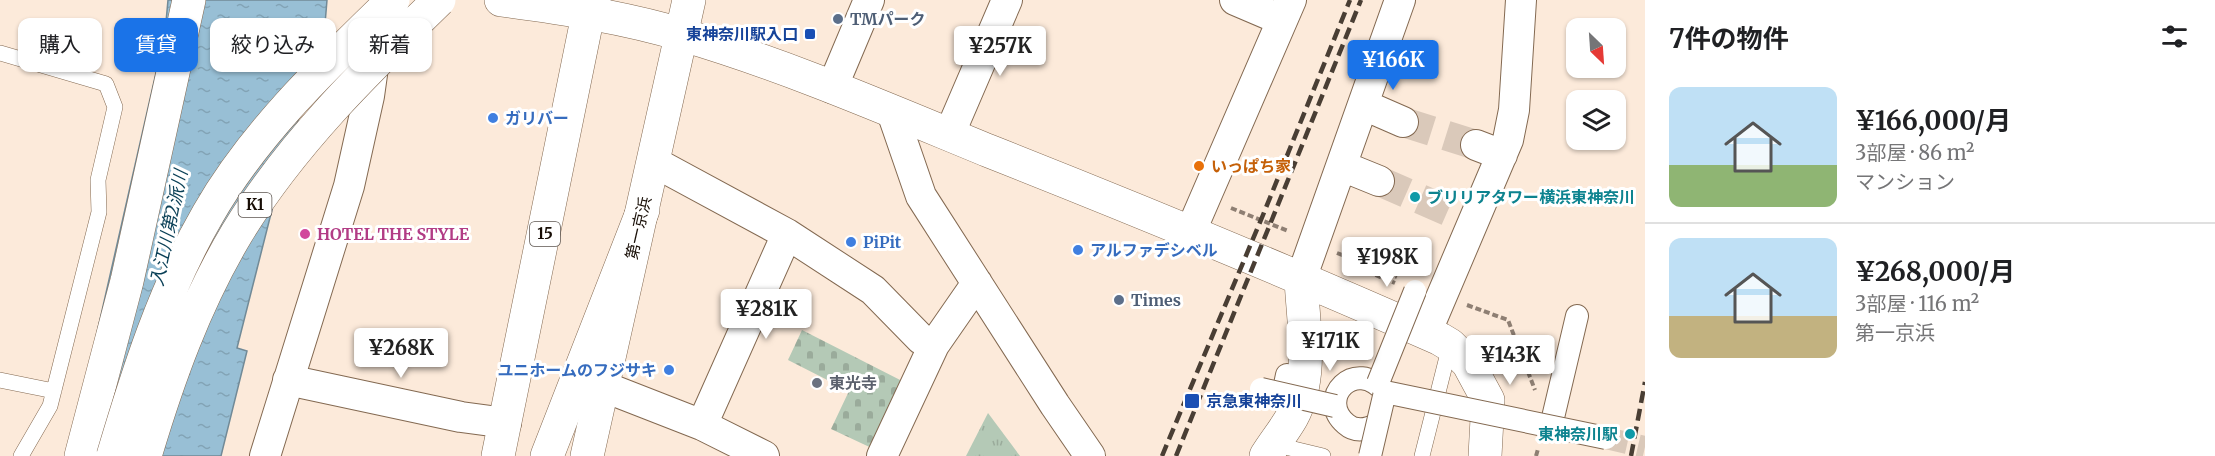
<!DOCTYPE html>
<html lang="ja">
<head>
<meta charset="utf-8">
<style>
	:root { --surface:#fff; --page:#f6f6f6; --text:#202124; --muted:#757577; --line:#e0e0e0; --accent:#1a73e8 }
	body { margin:0; font-family:Merriweather,"Noto Sans JP",serif; background:var(--page); color:var(--text); height:100vh; display:flex; flex-direction:column; font-size:22px; white-space:nowrap }
	* { box-sizing:border-box; margin:0 }
	p { font-size:20px; color:var(--muted) }
	.icon { flex:none; width:33px; height:33px; fill:none; stroke:currentColor; stroke-width:2; stroke-linecap:round; stroke-linejoin:round }
	.map { position:relative; flex:1; overflow:hidden }
	.side { display:flex; flex-direction:column; background:var(--surface); width:570px }
	.side>* { flex:none }
	.top-card { position:absolute; left:18px; top:18px; width:570px; height:54px; display:flex; gap:12px }
	.needle { width:39px; rotate:155deg }
	.fabs { position:absolute; left:1566px; top:18px; display:grid; gap:12px }
	.fabs a { display:grid; place-items:center; width:60px; height:60px; border-radius:12px; background:var(--surface); box-shadow:0 2px 4px #0004; font-size:30px }
	.price { position:absolute; translate:-50% -51px; padding:0 14px; border-radius:6px; background:#fff; color:#222; font-size:20px; line-height:39px; filter:drop-shadow(0 2px 3px #0008) }
	.price::after { content:''; position:absolute; left:50%; top:36px; width:18px; height:14px; margin-left:-9px; background:inherit; clip-path:polygon(0 0,100% 0,50% 100%) }
	.price.selected { background:var(--accent); color:#fff }
	ul { padding:0; list-style:none }
	li { display:flex; align-items:center; gap:18px; height:150px; padding:0 24px }
	li+li { border-top:2px solid var(--line) }
	li span { display:grid; place-items:center; flex:none; width:168px; height:120px; border-radius:12px; color:#555 }
	li>.icon { margin-inline-start:auto }
	span .icon { width:72px; height:72px; fill:#fffc; stroke-width:1 }
	li b { font-size:26px }
	h2 { display:flex; justify-content:space-between; align-items:center; height:72px; padding:0 24px; font-size:26px }
	.pill { padding:0 21px; border-radius:12px; background:var(--surface); box-shadow:0 2px 4px #0004; font-size:21px; line-height:54px }
	.pill.selected { background:var(--accent); color:#fff }
	main { display:flex; flex:1; min-height:0 }
	.map>svg:first-child { display:block }
</style>
</head>
<body>
<main>
<div class="map">
<svg width="1645" height="456" viewBox="0 0 1645 456">
	<defs>
		<pattern id="cemetery-stones" width="16" height="16" patternUnits="userSpaceOnUse" patternTransform="scale(1.5)"><rect width="16" height="16" fill="#b4c9b6"/><path d="M2 7V4a2 2 0 0 1 4 0v3zM10 15v-3a2 2 0 0 1 4 0v3z" fill="#9aab9b"/></pattern>
		<pattern id="park-tufts" width="24" height="20" patternUnits="userSpaceOnUse" patternTransform="scale(1.5)"><rect width="24" height="20" fill="#b4c9b6"/><path d="M3 7l-1-3M5 7V3M7 7l1-3M15 17l-1-3M17 17v-4M19 17l1-3" fill="none" stroke="#9aab9b"/></pattern>
		<pattern id="water-ripples" width="26" height="14" patternUnits="userSpaceOnUse" patternTransform="scale(1.5)"><rect width="26" height="14" fill="#98bfd5"/><path d="M2 4q2-2 4 0t4 0M15 11q2-2 4 0t4 0" fill="none" stroke="#82a3b5"/></pattern>
	</defs>
	<rect width="100%" height="100%" fill="#fceada"/>
	<path fill="url(#cemetery-stones)" d="M802,330L908,384L878,451L831,429L849,391L788,360Z"/>
	<path fill="url(#park-tufts)" d="M988,413L1020,456H966Z"/>
	<path fill="url(#water-ripples)" stroke="#718a97" stroke-width="1.5" d="M168,0H327L324,36L278,186L237,348L247,351L221,456H69L165,33Z"/>
	<g fill="none" stroke-linecap="round" stroke-linejoin="round">
		<path stroke="#dac9ba" stroke-width="22" stroke-dasharray="22 11" stroke-linecap="butt" d="M1606,438L1645,447"/>
		<path stroke="#dac9ba" stroke-width="30" stroke-dasharray="30 15" stroke-linecap="butt" d="M1403,122L1476,145
			M1379,181L1452,213"/>
		<g stroke="#836951" stroke-width="16">
			<path id="service" d="M0,53L106,84L115,107L98,180L99,212L50,406L21,456
				M0,380L54,391
				M1273,444L1323,456
				M1422,456L1450,345"/>
		</g>
		<g stroke="#836951" stroke-width="24">
			<path id="pedestrian" d="M1283,394L1287,375
				M1376,425C1366,430 1355,432 1346,424C1316,399 1355,356 1385,392
				M1551,426L1577,316"/>
		</g>
		<g stroke="#836951" stroke-width="32">
			<path id="minor" d="M1235,0L1282,20
				M832,88L869,0
				M1364,105L1403,122
				M892,112L921,196L1055,405L1090,456
				M949,135L1007,0
				M1476,145L1502,155
				M654,162L787,234L873,290L921,339L934,345
				M1342,166L1379,181
				M1190,233L1291,0
				M1301,279L1400,0
				M1426,333L1508,140L1514,110L1521,0
				M288,380L461,417L506,423
				M602,386L702,425L764,456
				M702,425L787,234
				M265,456L349,186L369,96L375,53
				M882,456L934,345L977,283"/>
		</g>
		<g stroke="#836951" stroke-width="34">
			<path id="tertiary" d="M501,0C562,8 623,17 683,35C788,66 889,110 989,151C1141,211 1291,273 1440,339L1450,345L1468,363L1488,400L1485,456
				M1266,456C1274,443 1284,431 1292,417C1314,377 1303,323 1301,279"/>
		</g>
		<g stroke="#836951" stroke-width="34">
			<path id="trunk" d="M498,456L591,0
				M587,456L689,0"/>
		</g>
		<g stroke="#836951" stroke-width="34">
			<path id="motorway" d="M590,12L594,0
				M81,456L127,281L189,0
				M547,456L643,210"/>
		</g>
		<path stroke="#8e7f73" stroke-width="4" stroke-dasharray="6 3" stroke-linecap="butt" d="M1231,208L1288,231
			M1337,253L1397,277
			M1375,268L1373,274L1395,283
			M1467,305L1508,320L1535,390
			M1333,346L1353,355
			M1536,456L1538,449"/>
		<use href="#service" stroke="#fff" stroke-width="15"/>
		<use href="#pedestrian" stroke="#fff" stroke-width="22"/>
		<use href="#minor" stroke="#fff" stroke-width="30"/>
		<use href="#tertiary" stroke="#fff" stroke-width="33"/>
		<use href="#trunk" stroke="#fff" stroke-width="33"/>
		<use href="#motorway" stroke="#fff" stroke-width="33"/>
		<path stroke="#493e34" stroke-width="4.5" stroke-dasharray="12 6" stroke-linecap="butt" d="M1162,456L1263,215L1350,0
			M1176,456L1361,0
			M1631,456L1645,382"/>
		<g stroke="#836951" stroke-width="24" stroke-linecap="butt">
			<path id="pedestrian-bridge" d="M1378,383L1415,291
				M1261,389L1335,406
				M1370,456L1385,392L1606,438"/>
		</g>
		<g stroke="#836951" stroke-width="34" stroke-linecap="butt">
			<path id="motorway-bridge" d="M113,456C138,372 164,290 208,214C255,132 326,65 393,0
				M145,456C168,379 195,303 237,233C291,144 365,72 439,0"/>
		</g>
		<use href="#pedestrian-bridge" stroke="#fff" stroke-width="22"/>
		<use href="#motorway-bridge" stroke="#fff" stroke-width="33"/>
	</g>
	<g fill="#5c6f8a" stroke="#fff" stroke-width="2">
		<circle cx="838" cy="19" r="6"/>
		<circle cx="1119" cy="300" r="6"/>
	</g>
	<g fill="#1a4fb4" stroke="#fff" stroke-width="2">
		<rect x="804" y="28" width="12" height="12" rx="3"/>
		<rect x="1184" y="393" width="16" height="16" rx="3"/>
	</g>
	<g fill="#3f7fe0" stroke="#fff" stroke-width="2">
		<circle cx="493" cy="118" r="6"/>
		<circle cx="851" cy="242" r="6"/>
		<circle cx="1078" cy="250" r="6"/>
		<circle cx="669" cy="370" r="6"/>
	</g>
	<circle fill="#e8710a" stroke="#fff" stroke-width="2" cx="1199" cy="166" r="6"/>
	<g fill="#0f9aa8" stroke="#fff" stroke-width="2">
		<circle cx="1415" cy="197" r="6"/>
		<circle cx="1630" cy="434" r="6"/>
	</g>
	<circle fill="#d1479c" stroke="#fff" stroke-width="2" cx="305" cy="234" r="6"/>
	<circle fill="#6b7280" stroke="#fff" stroke-width="2" cx="817" cy="383" r="6"/>
	<g text-anchor="middle" stroke-width="6" stroke-linejoin="round" paint-order="stroke">
		<g fill="#fff" stroke="#5d5650" stroke-width="1.5">
			<rect x="238.5" y="193" width="33" height="24" rx="4.5"/>
			<rect x="530" y="222" width="30" height="24" rx="4.5"/>
		</g>
		<g font-size="15" font-weight="bold" fill="#170d05">
			<text x="255" y="210">K1</text>
			<text x="545" y="239">15</text>
		</g>
		<g font-size="16" font-weight="bold" fill="#4e5e75" stroke="#fff" text-anchor="start">
			<text x="850" y="25">TMパーク</text>
			<text x="1131" y="306">Times</text>
		</g>
		<g font-size="16" font-weight="bold" fill="#164399" stroke="#fff" text-anchor="end">
			<text x="798" y="40">東神奈川駅入口</text>
			<text x="1206" y="407" text-anchor="start">京急東神奈川</text>
		</g>
		<g font-size="16" font-weight="bold" fill="#366cbe" stroke="#fff" text-anchor="start">
			<text x="505" y="124">ガリバー</text>
			<text x="863" y="248">PiPit</text>
			<text x="1090" y="256">アルファデシベル</text>
			<text x="657" y="376" text-anchor="end">ユニホームのフジサキ</text>
		</g>
		<g font-size="16" font-weight="bold" fill="#c56008" stroke="#fff" text-anchor="start">
			<text x="1211" y="172">いっぱち家</text>
		</g>
		<g font-size="16" font-weight="bold" fill="#0d838f" stroke="#fff" text-anchor="start">
			<text x="1427" y="203">ブリリアタワー横浜東神奈川</text>
			<text x="1618" y="440" text-anchor="end">東神奈川駅</text>
		</g>
		<g font-size="16" fill="#170d05" stroke="#fff">
			<text transform="translate(638 228) rotate(-77)" y="6">第一京浜</text>
		</g>
		<g font-size="16" font-weight="bold" fill="#b23c85" stroke="#fff" text-anchor="start">
			<text x="317" y="240">HOTEL THE STYLE</text>
		</g>
		<g font-size="16" font-weight="bold" fill="#5b616d" stroke="#fff" text-anchor="start">
			<text x="829" y="389">東光寺</text>
		</g>
		<g font-size="18" font-style="italic" fill="#093f56" stroke="#fff">
			<text transform="translate(169 228) rotate(-78)" y="6">入江川第2派川</text>
		</g>
	</g>
</svg>
<div class="fabs">
<a><svg class="needle" viewBox="-14 -14 28 28"><path d="M0-13l5 13h-10z" fill="#e53935"/><path d="M0 13l5-13h-10z" fill="#757577"/></svg></a>
<a><svg class="icon" aria-label="layers" viewBox="0 0 24 24"><path d="M12 4l9 5-9 5-9-5zM3 14l9 5 9-5"/></svg></a>
</div>
<b class="price" style="left:1000px;top:77px">¥257K</b>
<b class="price selected" style="left:1393px;top:91px">¥166K</b>
<b class="price" style="left:1387px;top:288px">¥198K</b>
<b class="price" style="left:766px;top:340px">¥281K</b>
<b class="price" style="left:1330px;top:372px">¥171K</b>
<b class="price" style="left:401px;top:379px">¥268K</b>
<b class="price" style="left:1510px;top:386px">¥143K</b>
<div class="top-card">
<a class="pill">購入</a>
<a class="pill selected">賃貸</a>
<a class="pill">絞り込み</a>
<a class="pill">新着</a>
</div>
</div>
<section class="side">
<h2>7件の物件<svg class="icon" aria-label="filters" viewBox="0 0 24 24"><path d="M4 7h16M4 17h16"/><circle cx="9" cy="7" r="2"/><circle cx="15" cy="17" r="2"/></svg></h2>
<ul>
<li><span style="background:linear-gradient(#bfe0f5 65%,#8fb573 0)"><svg class="icon" aria-label="home" viewBox="0 0 24 24"><path d="M3 11l9-7 9 7M6 9v11h12V9"/></svg></span><div><b>¥166,000/月</b><p>3部屋 · 86 m²</p><p>マンション</p></div></li>
<li><span style="background:linear-gradient(#bfe0f5 65%,#c2b280 0)"><svg class="icon" aria-label="home" viewBox="0 0 24 24"><path d="M3 11l9-7 9 7M6 9v11h12V9"/></svg></span><div><b>¥268,000/月</b><p>3部屋 · 116 m²</p><p>第一京浜</p></div></li>
</ul>
</section>
</main>
</body>
</html>
